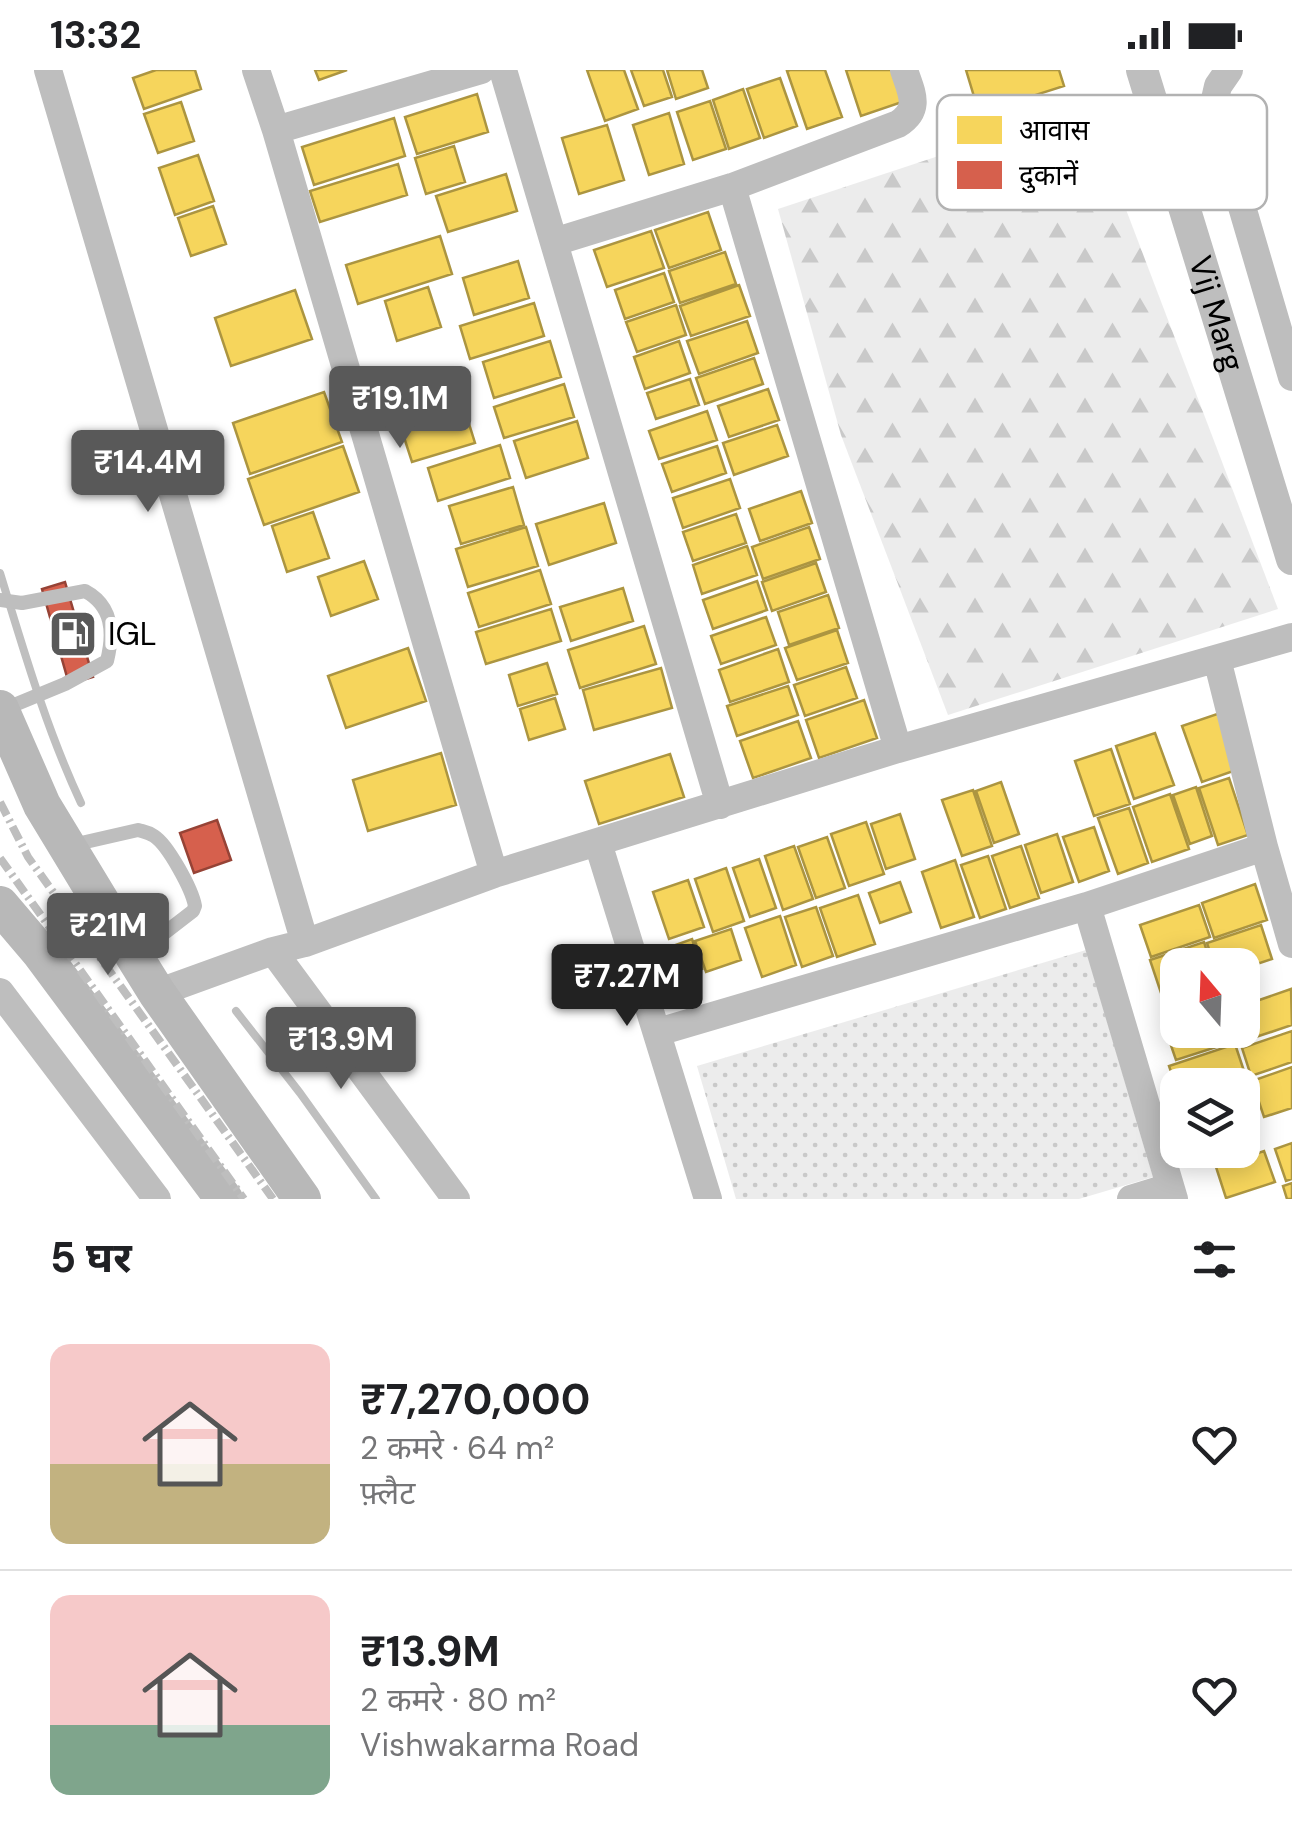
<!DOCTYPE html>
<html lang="hi">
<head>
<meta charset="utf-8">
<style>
	:root { --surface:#fff; --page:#f2f2f2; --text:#202124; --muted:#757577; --line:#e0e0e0; --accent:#595959 }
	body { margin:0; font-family:"DM Sans","Noto Sans Devanagari",sans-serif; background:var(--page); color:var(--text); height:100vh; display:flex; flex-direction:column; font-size:38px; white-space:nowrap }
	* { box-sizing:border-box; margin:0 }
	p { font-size:32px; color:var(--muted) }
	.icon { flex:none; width:55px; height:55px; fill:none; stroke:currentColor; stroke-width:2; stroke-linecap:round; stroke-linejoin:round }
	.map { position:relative; height:1129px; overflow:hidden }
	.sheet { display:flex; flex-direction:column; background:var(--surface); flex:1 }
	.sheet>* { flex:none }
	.needle { width:65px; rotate:341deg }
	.fabs { position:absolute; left:1160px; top:878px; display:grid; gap:20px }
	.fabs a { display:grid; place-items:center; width:100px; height:100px; border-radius:20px; background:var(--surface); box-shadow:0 5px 25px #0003; font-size:50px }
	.price { position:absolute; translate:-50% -85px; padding:0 22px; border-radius:10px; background:var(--accent); color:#fff; font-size:32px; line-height:65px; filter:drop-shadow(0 2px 5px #0008) }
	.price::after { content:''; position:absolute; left:50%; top:60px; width:30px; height:22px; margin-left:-15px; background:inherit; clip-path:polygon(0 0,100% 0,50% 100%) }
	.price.active { background:#222; color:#fff }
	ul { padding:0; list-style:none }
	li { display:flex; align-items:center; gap:30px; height:250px; padding:0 50px }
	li+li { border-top:2px solid var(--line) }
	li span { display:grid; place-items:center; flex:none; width:280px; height:200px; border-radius:20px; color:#555 }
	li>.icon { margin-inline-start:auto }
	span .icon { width:120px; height:120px; fill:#fffc; stroke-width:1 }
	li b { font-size:42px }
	h2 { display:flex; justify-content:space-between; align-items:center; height:120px; padding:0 50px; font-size:42px }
	.status { display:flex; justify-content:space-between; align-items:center; height:70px; padding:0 50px; background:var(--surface); direction:ltr }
	.status svg { height:28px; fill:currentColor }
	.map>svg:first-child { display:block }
</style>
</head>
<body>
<div class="status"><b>13:32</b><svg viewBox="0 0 49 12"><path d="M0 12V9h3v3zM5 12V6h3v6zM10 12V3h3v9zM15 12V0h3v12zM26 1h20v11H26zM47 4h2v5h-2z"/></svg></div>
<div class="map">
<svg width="1292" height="1129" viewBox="0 0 1292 1129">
	<defs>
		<pattern id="forest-firs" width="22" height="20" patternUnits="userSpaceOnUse" patternTransform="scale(2.5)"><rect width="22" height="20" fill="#ececec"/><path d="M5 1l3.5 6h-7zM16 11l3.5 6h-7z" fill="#c9c9c9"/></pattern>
		<pattern id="park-dots" width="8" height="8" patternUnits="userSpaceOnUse" patternTransform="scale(2.5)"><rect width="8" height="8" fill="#ececec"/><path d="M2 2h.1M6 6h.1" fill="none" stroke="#c9c9c9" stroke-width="1.8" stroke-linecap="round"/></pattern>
	</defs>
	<rect width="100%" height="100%" fill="#fff"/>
	<path fill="url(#forest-firs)" d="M1087,37L1278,539L948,645L841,365L778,139Z"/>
	<path fill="url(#park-dots)" d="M1086,880L1153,1107L1079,1129H736L697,996Z"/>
	<path fill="#f6d55c" stroke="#ac9540" stroke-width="2.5" d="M156,0H195L201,19L144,39L133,8Z
		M315,0H347L319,10Z
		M587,0H624L638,39L605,51Z
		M631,0H663L672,27L644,36Z
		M667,0H702L708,18L676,29Z
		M790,0H825L842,47L807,59L787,1Z
		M846,0H894L905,31L861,46Z
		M966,0H1059L1064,16L979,43Z
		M780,8L797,56L764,68L747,19Z
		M743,19L760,68L729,79L713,30Z
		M477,24L488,62L417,84L405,47Z
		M710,31L726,79L693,90L677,42Z
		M181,32L194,71L158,83L144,44Z
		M669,43L684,94L649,105L633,55Z
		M394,48L405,86L314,115L302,77Z
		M607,55L624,110L579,124L562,68Z
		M454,76L465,112L426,124L415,88Z
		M198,85L214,131L175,145L159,98Z
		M398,94L407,125L320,152L310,121Z
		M506,104L517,141L448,162L436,126Z
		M213,136L226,174L191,186L178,148Z
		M708,142L721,180L669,198L655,160Z
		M651,161L664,198L607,217L594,180Z
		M440,166L452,204L358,234L346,195Z
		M725,182L736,214L680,233L669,201Z
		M518,191L529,228L474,245L463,208Z
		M664,203L674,232L625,249L615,220Z
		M739,215L750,246L691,266L680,236Z
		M428,217L441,257L397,271L385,231Z
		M295,220L312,269L231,296L215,248Z
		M534,233L544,266L470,289L460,256Z
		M676,235L686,265L637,282L626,252Z
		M747,251L758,283L699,304L687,271Z
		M550,271L561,307L494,328L483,292Z
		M679,271L690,303L645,319L634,287Z
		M754,288L763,314L705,334L696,308Z
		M458,298L469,335L435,346L423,309Z
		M690,309L699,335L656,349L647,323Z
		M564,314L574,347L504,368L494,337Z
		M768,319L779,350L729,367L718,336Z
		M324,322L342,372L250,404L233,353Z
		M465,341L475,373L412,392L402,361Z
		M707,341L717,370L659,389L649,361Z
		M577,351L588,388L526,408L514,371Z
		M777,355L788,386L734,405L723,373Z
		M500,375L510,408L438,431L428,398Z
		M343,376L359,422L264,455L248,409Z
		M717,376L726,403L672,422L662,394Z
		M730,409L740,438L683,458L673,428Z
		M513,417L524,455L461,474L449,436Z
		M801,421L812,453L760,471L749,439Z
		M604,433L616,473L549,495L536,454Z
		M313,442L329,488L287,502L272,456Z
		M736,444L746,473L693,491L683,462Z
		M526,457L538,496L468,517L456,479Z
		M809,457L820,489L763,509L752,477Z
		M747,476L757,505L702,524L693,495Z
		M364,491L378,529L331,546L318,507Z
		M816,493L826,522L772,541L762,512Z
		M540,500L551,534L479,557L468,523Z
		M757,511L767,540L713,559L703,530Z
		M623,518L633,551L571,571L560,537Z
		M828,525L839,558L789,575L778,542Z
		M551,539L561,571L486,594L476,562Z
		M766,547L776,575L721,594L711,566Z
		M644,556L656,594L580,618L568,580Z
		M837,560L848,593L797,610L785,578Z
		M408,578L426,631L346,658L328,606Z
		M778,579L789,612L730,632L719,600Z
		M547,593L557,624L518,636L509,605Z
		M846,597L857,628L805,646L794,615Z
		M661,598L672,638L594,660L583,620Z
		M788,616L798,645L737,666L727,636Z
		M555,628L565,659L529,670L520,639Z
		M864,630L877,668L819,688L806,650Z
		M1223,642L1242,698L1202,712L1182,656Z
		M798,651L811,688L753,708L740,671Z
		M1155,663L1174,715L1134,729L1116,676Z
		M1111,679L1130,734L1094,746L1075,691Z
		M441,683L456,735L368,761L353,710Z
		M670,684L684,727L599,754L585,711Z
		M1229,708L1248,765L1218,775L1199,718Z
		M1001,712L1019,764L994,773L976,721Z
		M1196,717L1212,766L1190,774L1173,725Z
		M973,720L992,776L962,786L942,730Z
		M1170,724L1189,779L1152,792L1133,737Z
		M1129,738L1148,793L1118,804L1098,748Z
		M900,744L915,789L886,799L871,754Z
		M866,752L884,804L849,816L831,764Z
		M1094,757L1109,801L1079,812L1063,767Z
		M1057,764L1073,812L1041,823L1025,775Z
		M827,767L845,818L816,828L798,777Z
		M794,776L813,829L783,840L765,786Z
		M1021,776L1039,828L1010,838L992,786Z
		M988,786L1006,839L980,848L961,795Z
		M759,789L776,838L750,847L733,798Z
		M955,790L974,847L941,858L922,802Z
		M726,798L744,851L713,862L695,809Z
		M688,810L704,857L669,869L653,822Z
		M900,812L911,842L880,853L869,823Z
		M1255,814L1267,850L1214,868L1202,833Z
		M858,825L875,874L837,887L820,838Z
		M1199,835L1210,867L1151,887L1140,855Z
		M816,837L833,886L802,897L785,847Z
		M780,846L796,895L762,907L745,858Z
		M1261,855L1272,889L1242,899V895H1214L1207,873Z
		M731,859L741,890L706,902L695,871Z
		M692,869L702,899L666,911L656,882Z
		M1204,872L1211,895H1178V917L1161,923L1150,890Z
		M1291,919L1292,955L1238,973L1234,960H1242V936Z
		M1178,922V952L1171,954L1162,927Z
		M1178,957V960H1221L1226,974L1176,990L1166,961Z
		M1292,961V992L1251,1006L1242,978Z
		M1235,974L1246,1007L1222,1015H1178V1022L1169,996Z
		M1292,997V1038L1264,1047L1252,1011Z
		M1246,1012L1256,1042L1242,1046V1015H1237Z
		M1292,1073V1109L1286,1111L1275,1079Z
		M1264,1081L1275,1112L1226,1128L1216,1097Z
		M1292,1113V1129H1287L1283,1116Z"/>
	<path fill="#d6604d" stroke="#964336" stroke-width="2.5" d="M65,512L93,607L69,614L42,519Z
		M217,750L231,790L194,803L180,763Z"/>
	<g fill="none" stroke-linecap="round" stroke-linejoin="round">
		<path stroke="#bfbfbf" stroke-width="8" d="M0,503C24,581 46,658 81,733
			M236,941L300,1023L376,1129"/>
		<path stroke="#bebebe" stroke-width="14" d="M0,530L22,533L85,521C113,536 114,563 107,591L65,614L2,640
			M68,776L138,760C145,762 148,762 154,766C168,775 192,819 195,836L193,841L136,885"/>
		<path stroke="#bebebe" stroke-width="28" d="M48,0L305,873
			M256,0L276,60L494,804
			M503,0L720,735
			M1229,0L1218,16L1213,38L1292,307
			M276,60L481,0
			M732,117L898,679
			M554,172L732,117L898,54C922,39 911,22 904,0
			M1217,589L1264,777L1292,874
			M598,773L708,1129
			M1087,836L1174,1129
			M273,881L456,1129
			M0,922L157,1129
			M157,923L273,881L305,873L494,804L898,679L1292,567
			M658,962L1087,836L1264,777
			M1131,1129L1170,1117"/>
		<path stroke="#bebebe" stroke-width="32" id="s1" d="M1142,0L1292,489"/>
		<path stroke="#b8b8b8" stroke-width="38" d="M0,639L42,735L116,857L157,923L302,1129
			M0,835L40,882L224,1129"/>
		<path stroke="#bebebe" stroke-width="8" stroke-dasharray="15 5 2.5 5" stroke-linecap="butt" d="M0,732L28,787L273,1129
			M0,788L244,1129"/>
	</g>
	<defs>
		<g id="fuel-square" transform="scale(2.5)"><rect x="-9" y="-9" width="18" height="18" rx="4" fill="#595959" stroke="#fff"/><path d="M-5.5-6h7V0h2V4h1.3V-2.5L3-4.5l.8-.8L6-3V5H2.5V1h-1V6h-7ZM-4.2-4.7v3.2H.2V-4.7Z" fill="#fff"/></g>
	</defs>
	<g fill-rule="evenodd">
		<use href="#fuel-square" x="73" y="564"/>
	</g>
	<g text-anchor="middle" stroke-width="10" stroke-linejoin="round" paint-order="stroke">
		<g font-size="32" fill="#000" stroke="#fff">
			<text dy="11" stroke="none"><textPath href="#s1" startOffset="255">Vij Marg</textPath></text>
		</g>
		<g font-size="32" fill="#000" stroke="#fff" text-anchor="start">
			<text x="108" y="575">IGL</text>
		</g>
	</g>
	<rect x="937" y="25" width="330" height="115" rx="15" fill="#fff" stroke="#b2b2b2" stroke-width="2.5"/>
	<rect x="957" y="46" width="45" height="28" fill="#f6d55c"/>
	<rect x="957" y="91" width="45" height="28" fill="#d6604d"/>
	<g font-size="28" fill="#000">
		<text x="1019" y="70">आवास</text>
		<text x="1019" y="115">दुकानें</text>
	</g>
</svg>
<div class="fabs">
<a><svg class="needle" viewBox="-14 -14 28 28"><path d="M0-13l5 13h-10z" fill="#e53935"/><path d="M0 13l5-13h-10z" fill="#757577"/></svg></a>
<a><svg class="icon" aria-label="layers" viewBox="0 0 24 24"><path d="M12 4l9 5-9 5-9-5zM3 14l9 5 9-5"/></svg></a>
</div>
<b class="price" style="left:400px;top:381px">₹19.1M</b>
<b class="price" style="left:148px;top:445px">₹14.4M</b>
<b class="price" style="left:108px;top:908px">₹21M</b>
<b class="price active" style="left:627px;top:959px">₹7.27M</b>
<b class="price" style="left:341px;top:1022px">₹13.9M</b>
</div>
<section class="sheet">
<h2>5 घर<svg class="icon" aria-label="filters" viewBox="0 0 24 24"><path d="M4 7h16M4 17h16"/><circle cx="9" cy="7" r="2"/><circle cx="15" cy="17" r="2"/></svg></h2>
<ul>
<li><span style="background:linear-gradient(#f6c9c9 60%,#c2b280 0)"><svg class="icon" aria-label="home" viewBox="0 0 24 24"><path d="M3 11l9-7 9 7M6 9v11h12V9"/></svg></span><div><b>₹7,270,000</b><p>2 कमरे · 64 m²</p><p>फ़्लैट</p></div><svg class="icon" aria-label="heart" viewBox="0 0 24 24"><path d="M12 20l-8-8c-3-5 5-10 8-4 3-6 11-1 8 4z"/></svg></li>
<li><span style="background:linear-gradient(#f6c9c9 65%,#7fa58c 0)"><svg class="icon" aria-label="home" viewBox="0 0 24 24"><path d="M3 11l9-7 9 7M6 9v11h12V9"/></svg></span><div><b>₹13.9M</b><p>2 कमरे · 80 m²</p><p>Vishwakarma Road</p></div><svg class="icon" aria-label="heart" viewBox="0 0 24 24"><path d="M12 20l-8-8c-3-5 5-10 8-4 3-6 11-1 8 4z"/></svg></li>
</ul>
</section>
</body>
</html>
